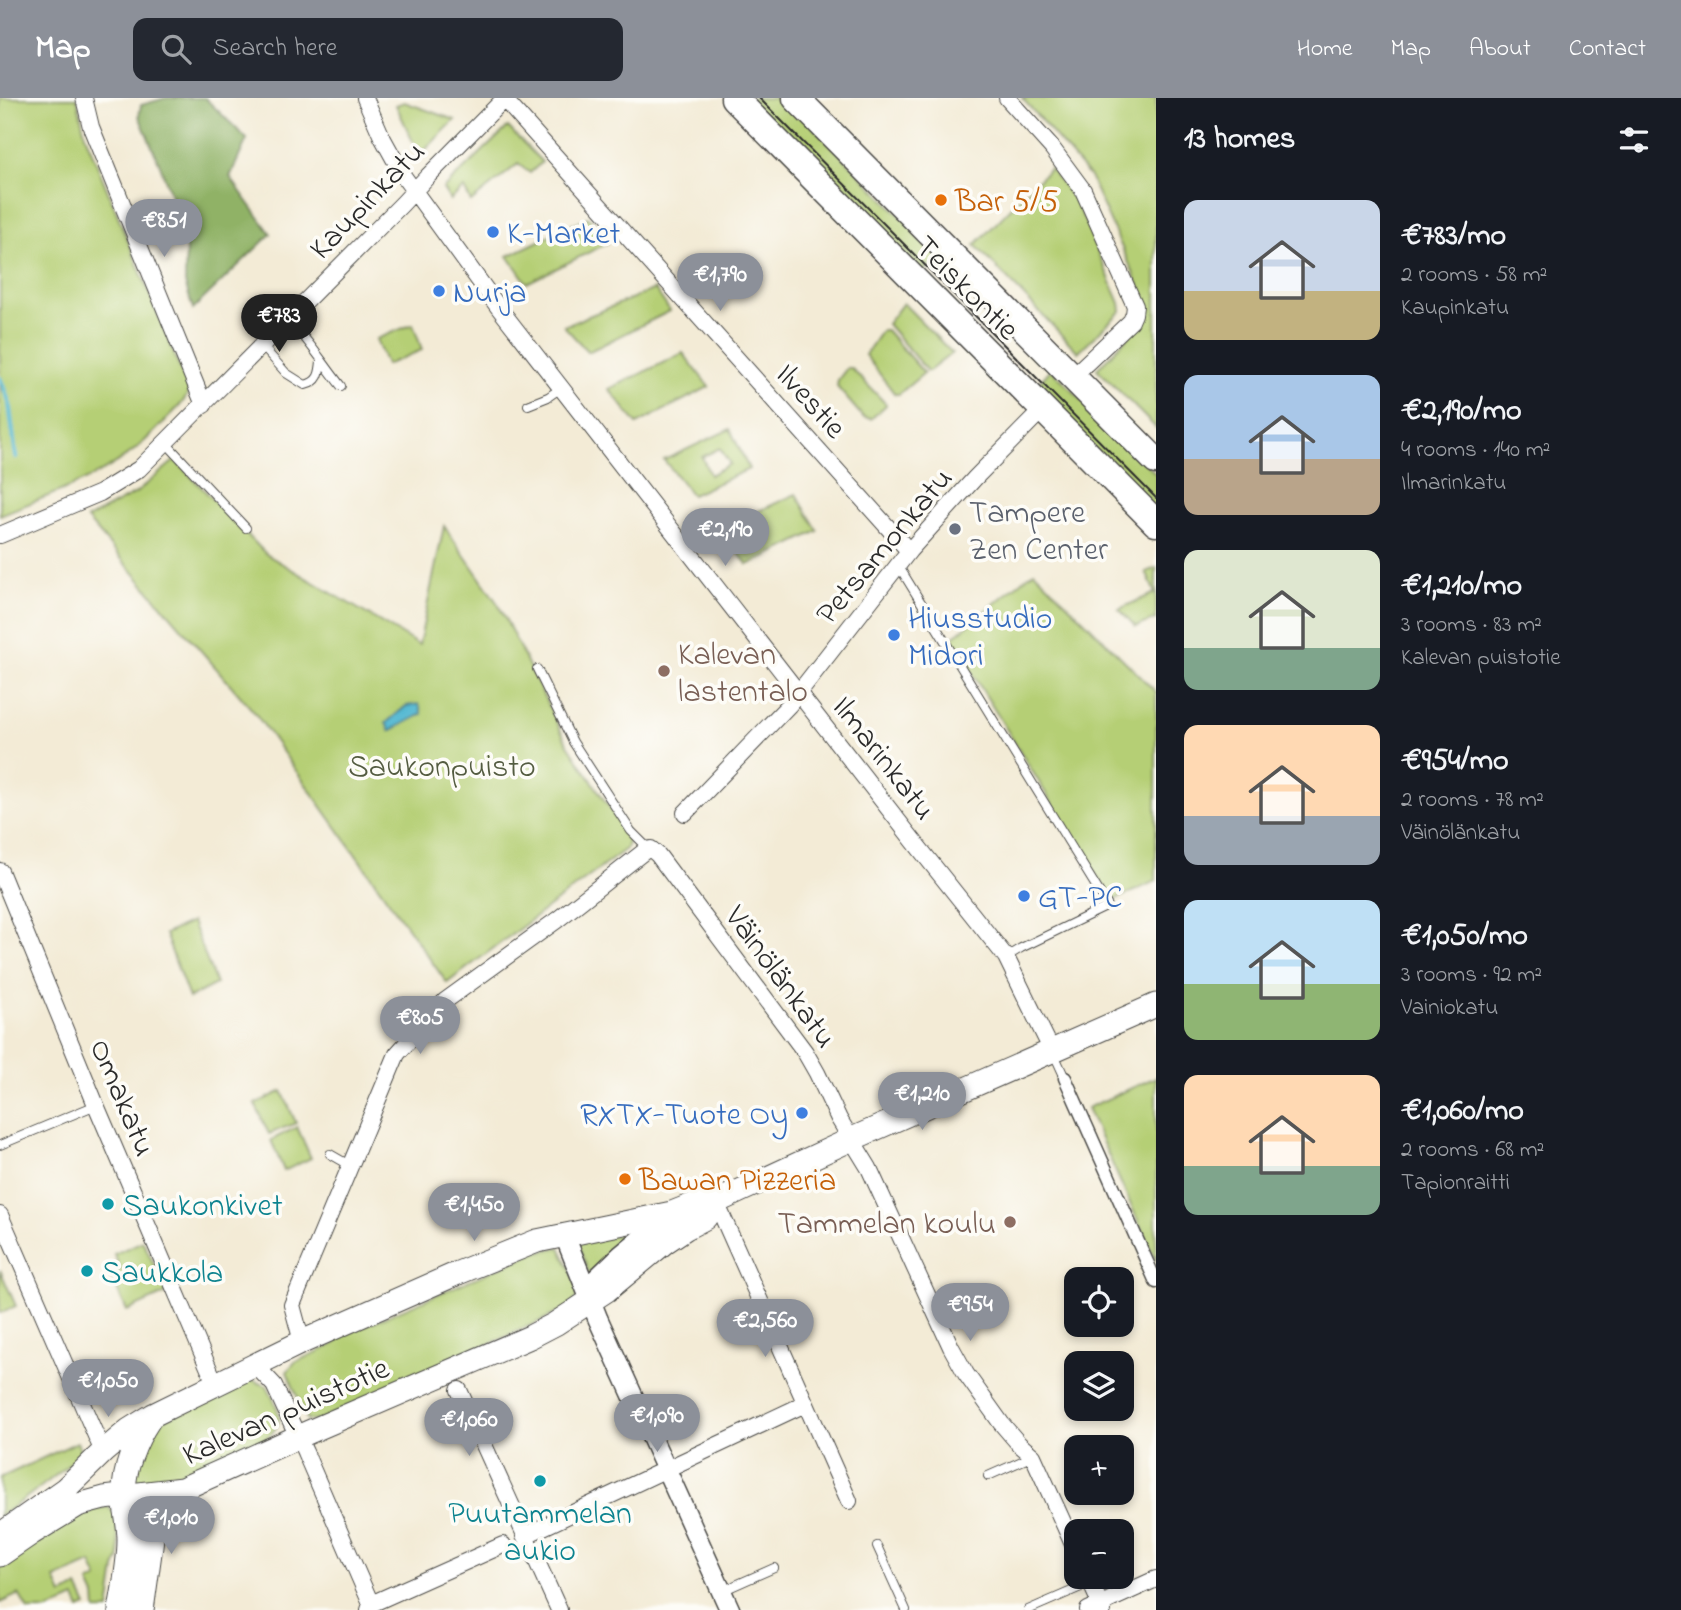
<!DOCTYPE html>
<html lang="en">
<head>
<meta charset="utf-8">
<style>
	:root { --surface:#171b24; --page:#242831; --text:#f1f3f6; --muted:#9ea1a6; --accent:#8c9099 }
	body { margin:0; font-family:"Indie Flower",sans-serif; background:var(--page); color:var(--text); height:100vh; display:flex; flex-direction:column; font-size:26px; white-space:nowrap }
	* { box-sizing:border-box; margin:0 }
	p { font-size:23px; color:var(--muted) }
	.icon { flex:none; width:38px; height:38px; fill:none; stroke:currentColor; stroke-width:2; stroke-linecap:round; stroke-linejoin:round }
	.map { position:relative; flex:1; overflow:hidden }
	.panel { display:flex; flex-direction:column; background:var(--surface); width:525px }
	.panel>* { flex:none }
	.fabs { position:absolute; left:1064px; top:1169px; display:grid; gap:14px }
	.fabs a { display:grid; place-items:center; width:70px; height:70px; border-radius:14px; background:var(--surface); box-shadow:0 4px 10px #0003; font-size:35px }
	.price { position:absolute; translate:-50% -60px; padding:0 16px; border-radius:24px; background:var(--accent); color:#fff; font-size:23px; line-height:46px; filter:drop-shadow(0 2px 4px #0008) }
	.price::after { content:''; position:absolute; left:50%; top:42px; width:21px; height:16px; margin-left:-10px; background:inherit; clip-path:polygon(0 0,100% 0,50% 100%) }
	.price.on { background:#222; color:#fff }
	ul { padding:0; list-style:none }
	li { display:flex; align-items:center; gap:21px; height:175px; padding:0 28px }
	li span { display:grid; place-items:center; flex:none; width:196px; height:140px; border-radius:14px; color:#555 }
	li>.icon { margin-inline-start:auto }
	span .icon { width:84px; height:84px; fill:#fffc; stroke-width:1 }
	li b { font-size:30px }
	h2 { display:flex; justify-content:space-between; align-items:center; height:84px; padding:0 28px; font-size:30px }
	header { display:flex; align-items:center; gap:42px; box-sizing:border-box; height:98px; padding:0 35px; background:var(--accent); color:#fff }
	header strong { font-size:33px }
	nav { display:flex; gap:38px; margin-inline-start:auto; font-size:24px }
	.search { width:490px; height:63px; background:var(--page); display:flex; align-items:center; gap:18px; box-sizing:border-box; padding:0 24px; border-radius:14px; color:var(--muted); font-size:26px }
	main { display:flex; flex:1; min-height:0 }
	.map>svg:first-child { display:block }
</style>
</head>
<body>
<header>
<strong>Map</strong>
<div class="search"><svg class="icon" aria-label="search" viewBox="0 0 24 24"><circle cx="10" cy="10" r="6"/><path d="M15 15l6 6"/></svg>Search here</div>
<nav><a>Home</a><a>Map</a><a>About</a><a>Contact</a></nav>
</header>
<main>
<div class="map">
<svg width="1156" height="1512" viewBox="0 0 1156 1512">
	<rect width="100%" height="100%" fill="#fdfcf7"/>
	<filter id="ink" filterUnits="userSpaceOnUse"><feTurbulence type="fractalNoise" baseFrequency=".0143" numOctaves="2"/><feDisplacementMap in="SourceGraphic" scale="14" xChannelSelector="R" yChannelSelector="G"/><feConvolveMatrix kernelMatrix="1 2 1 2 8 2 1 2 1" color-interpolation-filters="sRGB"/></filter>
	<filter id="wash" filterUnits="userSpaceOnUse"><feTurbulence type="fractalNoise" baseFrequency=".00686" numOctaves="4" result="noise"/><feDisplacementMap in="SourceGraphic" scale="28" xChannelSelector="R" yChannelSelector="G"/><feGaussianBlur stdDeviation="1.57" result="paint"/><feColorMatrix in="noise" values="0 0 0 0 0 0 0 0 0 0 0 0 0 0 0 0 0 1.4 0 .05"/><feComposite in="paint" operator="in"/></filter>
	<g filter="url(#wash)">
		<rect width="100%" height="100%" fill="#f3ebd6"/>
		<path fill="#b5cf75" stroke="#707d50" stroke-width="2" fill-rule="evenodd" d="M0,0H77L85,37L189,293C185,305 173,314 165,323C155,333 145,344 133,353C95,383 44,399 0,417Z
			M744,0H785L940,158L920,177Z
			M1022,0H1156V330L1097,271L1143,223L1142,194L1090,79Z
			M404,4L455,22L425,52L420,53L414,46L396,7Z
			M508,29L542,64L530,75L518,66L471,104L464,90L450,102L443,91Z
			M1050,70L1077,106L1120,205L1121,213L1078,254L975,147Z
			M588,119L608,145L527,185L508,158Z
			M655,191L670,213L588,254L564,228Z
			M903,205L952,255L929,273H927L887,226Z
			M413,226L422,252L386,267L376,241Z
			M882,232H886L924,275L899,296H895L865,257Z
			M683,255L709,289L637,326L609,291Z
			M847,270H851L886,306V307L871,321L863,319L837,289L838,282Z
			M1051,271L1156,376V414L1034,290Z
			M730,331L749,371L692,397L664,362ZM720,350L730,366L710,377L702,359Z
			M175,362L266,456L419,547L444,428L498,506L567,645L626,735L629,741L626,751L447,885L255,615L87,421L136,395Z
			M796,396L818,433L748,467L719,431Z
			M1156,470V521L1136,529L1119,511L1155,495L1146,474Z
			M1034,473L1156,594V783L1112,803L951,541Z
			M192,824L216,886L189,900L165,836Z
			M1156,979V1163L1087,1010Z
			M282,993L296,1025L269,1036L255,1006Z
			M297,1029L311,1060L284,1073L271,1042Z
			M641,1132L590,1178L577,1144Z
			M143,1143L167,1195L127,1213L110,1176L121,1172L114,1156Z
			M560,1149L579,1190L576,1200L569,1210L318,1323L307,1322L287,1274L295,1264L333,1247L343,1237L533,1155Z
			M0,1172L16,1208L0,1215Z
			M252,1282L267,1288C280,1316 289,1326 258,1346L188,1378L144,1387L138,1386L135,1382L138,1355L162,1322Z
			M77,1344L81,1355C57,1379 28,1398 0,1418V1380Z
			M108,1409L116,1416L120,1459L115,1470L109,1512H96L95,1498L89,1485L98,1480L91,1465L55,1481L62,1497L78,1489L87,1508L80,1511L75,1500L48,1512H28L19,1496L0,1505V1463L82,1413Z"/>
		<path fill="#90b266" stroke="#5e6e48" stroke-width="2" d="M166,0H205L247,41L230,79L271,136L193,211L185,185L186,139L160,67L139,18L141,7Z"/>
		<path fill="#53b8d2" stroke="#3f727e" stroke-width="2" d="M419,606L422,616L390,633L386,625L406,608Z"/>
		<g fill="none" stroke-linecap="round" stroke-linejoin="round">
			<path stroke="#53b8d2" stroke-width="4.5" d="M0,280L9,304L16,359"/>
		</g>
	</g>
	<g filter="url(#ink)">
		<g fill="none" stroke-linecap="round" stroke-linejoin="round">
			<g stroke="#494845" stroke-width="10">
				<path id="service" d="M288,221C308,241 323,265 341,288
					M262,248L286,275L305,287C319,284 320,275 321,263
					M528,307L548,299L561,290
					M166,345L246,430
					M898,467L1108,808L1021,850L1006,859
					M537,571L573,644L631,733L649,751
					M1054,956L1065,980
					M0,1047L96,1007
					M330,1056L351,1068
					M988,1378L1033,1358
					M877,1448L906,1512
					M722,1493L774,1470
					M1028,1512L1090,1485"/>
			</g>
			<g stroke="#494845" stroke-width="15">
				<path id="pedestrian" d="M1065,980L1156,1184"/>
			</g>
			<g stroke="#494845" stroke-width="18">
				<path id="minor" d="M84,0L91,29L204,307
					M365,0L382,39L404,79L499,210L920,751L1006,859L1052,953
					M1007,0L1052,50L1083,92L1135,208L1134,216L1131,223L1072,279
					M504,1L909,453
					M0,437L100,395L139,371L402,106L428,78L505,0
					M685,715L789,607L909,453L975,380L1043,311
					M0,773L96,1007L215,1285
					M716,1104L849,1403
					M0,1117L103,1354
					M302,1244L292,1207L397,956L445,903L557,822L646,752L651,751L658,757L805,954L817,975L839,1021L869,1070L951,1249L966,1276L1001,1325L1019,1346L1033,1358L1076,1453
					M255,1267L274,1287L305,1354L371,1506L369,1512
					M459,1292L559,1512
					M524,1438L805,1306
					M1088,1479L1103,1512
					M371,1506L503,1447
					M1088,1512L1156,1481"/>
			</g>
			<g stroke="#494845" stroke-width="22">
				<path id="tertiary" d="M564,1136L598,1221L730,1512
					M590,1204L596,1181L621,1157L672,1115"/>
			</g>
			<g stroke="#494845" stroke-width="25">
				<path id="secondary" d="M0,1437L65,1391L103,1354L129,1332L153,1317L302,1244L458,1175L537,1143L672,1115L697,1105L716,1104L852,1041L1156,907
					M0,1457L32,1435L78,1407L104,1400L182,1391L309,1334L530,1239L555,1226L607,1192L665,1144L686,1130L705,1120L716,1104
					M120,1512C124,1489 129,1465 129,1442C129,1427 125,1413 124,1398C123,1373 135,1343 149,1322
					M142,1512L155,1419L162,1405L182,1391"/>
			</g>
			<g stroke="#494845" stroke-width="29">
				<path id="primary" d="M734,0L1156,425
					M796,0L1156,363"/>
			</g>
			<use href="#service" stroke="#fff" stroke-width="8"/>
			<use href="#pedestrian" stroke="#fff" stroke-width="12"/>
			<use href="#minor" stroke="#fff" stroke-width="16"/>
			<use href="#tertiary" stroke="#fff" stroke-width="19"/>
			<use href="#secondary" stroke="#fff" stroke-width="23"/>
			<use href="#primary" stroke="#fff" stroke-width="26"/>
			<path stroke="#2b2b2b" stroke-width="2" d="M759,0L1156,400"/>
		</g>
	</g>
	<g fill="#e8710a" stroke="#fdfcf7" stroke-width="2.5">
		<circle cx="941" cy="102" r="7"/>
		<circle cx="625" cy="1081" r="7"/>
	</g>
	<g fill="#3f7fe0" stroke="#fdfcf7" stroke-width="2.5">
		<circle cx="493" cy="134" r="7"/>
		<circle cx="439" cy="193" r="7"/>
		<circle cx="894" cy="537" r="7"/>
		<circle cx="1024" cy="798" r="7"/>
		<circle cx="802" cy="1015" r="7"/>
	</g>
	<circle fill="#6b7280" stroke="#fdfcf7" stroke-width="2.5" cx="955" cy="431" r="7"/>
	<g fill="#8d6e63" stroke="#fdfcf7" stroke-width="2.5">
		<circle cx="664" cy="573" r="7"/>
		<circle cx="1010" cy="1124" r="7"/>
	</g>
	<g fill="#0f9aa8" stroke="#fdfcf7" stroke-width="2.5">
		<circle cx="108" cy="1106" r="7"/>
		<circle cx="87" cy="1173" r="7"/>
		<circle cx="540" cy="1383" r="7"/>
	</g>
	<g text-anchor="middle" stroke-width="7" stroke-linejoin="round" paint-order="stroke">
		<g font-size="32" fill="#2b2b2b" stroke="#fdfcf7">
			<text transform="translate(366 101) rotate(-46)" y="11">Kaupinkatu</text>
			<text transform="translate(968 189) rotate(45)" y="11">Teiskontie</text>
			<text transform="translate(812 302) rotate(48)" y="11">Ilvestie</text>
			<text transform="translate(883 447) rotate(-50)" y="11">Petsamonkatu</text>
			<text transform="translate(885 659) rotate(52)" y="11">Ilmarinkatu</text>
			<text transform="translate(782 878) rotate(54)" y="11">Väinölänkatu</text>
			<text transform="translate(124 999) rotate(67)" y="11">Omakatu</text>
			<text transform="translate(285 1312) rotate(-24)" y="11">Kalevan puistotie</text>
		</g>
		<g font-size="32" fill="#c56008" stroke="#fdfcf7" text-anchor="start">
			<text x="955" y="113">Bar 5/5</text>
			<text x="639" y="1092">Bawan Pizzeria</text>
		</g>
		<g font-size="32" fill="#366cbe" stroke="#fdfcf7" text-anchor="start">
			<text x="507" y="145">K-Market</text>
			<text x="453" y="204">Nurja</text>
			<text x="908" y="530">Hiusstudio<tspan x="908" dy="37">Midori</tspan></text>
			<text x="1038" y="809">GT-PC</text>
			<text x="788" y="1026" text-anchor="end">RXTX-Tuote Oy</text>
		</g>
		<g font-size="32" fill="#5b616d" stroke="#fdfcf7" text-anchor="start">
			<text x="969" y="424">Tampere<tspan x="969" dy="37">Zen Center</tspan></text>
		</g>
		<g font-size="32" fill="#785e54" stroke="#fdfcf7" text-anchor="start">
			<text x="678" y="566">Kalevan<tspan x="678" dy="37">lastentalo</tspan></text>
			<text x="996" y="1135" text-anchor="end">Tammelan koulu</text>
		</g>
		<g font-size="32" fill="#545c41" stroke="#fdfcf7">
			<text x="442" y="678">Saukonpuisto</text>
		</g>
		<g font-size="32" fill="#0d838f" stroke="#fdfcf7" text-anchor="start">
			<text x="122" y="1117">Saukonkivet</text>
			<text x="101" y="1184">Saukkola</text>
			<text x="540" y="1425" text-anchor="middle">Puutammelan<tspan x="540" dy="37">aukio</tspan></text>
		</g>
	</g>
</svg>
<div class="fabs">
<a><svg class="icon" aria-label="locate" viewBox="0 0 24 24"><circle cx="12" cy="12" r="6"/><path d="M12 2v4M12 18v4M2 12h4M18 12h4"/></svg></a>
<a><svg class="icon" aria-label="layers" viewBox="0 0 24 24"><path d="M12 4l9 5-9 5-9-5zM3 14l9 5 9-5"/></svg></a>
<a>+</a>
<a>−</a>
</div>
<b class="price" style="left:164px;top:161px">€851</b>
<b class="price" style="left:720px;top:215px">€1,790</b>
<b class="price on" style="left:279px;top:256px">€783</b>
<b class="price" style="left:725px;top:470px">€2,190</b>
<b class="price" style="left:420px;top:958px">€805</b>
<b class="price" style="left:922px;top:1034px">€1,210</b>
<b class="price" style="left:474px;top:1145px">€1,450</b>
<b class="price" style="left:970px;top:1245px">€954</b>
<b class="price" style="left:765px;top:1261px">€2,560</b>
<b class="price" style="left:108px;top:1321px">€1,050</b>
<b class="price" style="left:657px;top:1356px">€1,090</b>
<b class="price" style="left:469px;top:1360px">€1,060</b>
<b class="price" style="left:171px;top:1458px">€1,010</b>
</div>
<section class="panel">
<h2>13 homes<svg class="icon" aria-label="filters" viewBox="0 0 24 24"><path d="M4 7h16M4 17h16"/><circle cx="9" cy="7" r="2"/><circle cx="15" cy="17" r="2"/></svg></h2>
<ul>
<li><span style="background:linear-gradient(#c9d6e8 65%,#c2b280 0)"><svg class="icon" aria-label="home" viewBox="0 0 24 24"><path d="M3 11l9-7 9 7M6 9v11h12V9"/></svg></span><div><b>€783/mo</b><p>2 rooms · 58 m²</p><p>Kaupinkatu</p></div></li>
<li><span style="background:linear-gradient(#a9c7e8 60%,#b9a48a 0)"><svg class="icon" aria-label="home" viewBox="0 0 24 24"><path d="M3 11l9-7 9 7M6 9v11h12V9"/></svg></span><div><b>€2,190/mo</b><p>4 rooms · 140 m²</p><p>Ilmarinkatu</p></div></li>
<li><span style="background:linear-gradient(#dfe7d0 70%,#7fa58c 0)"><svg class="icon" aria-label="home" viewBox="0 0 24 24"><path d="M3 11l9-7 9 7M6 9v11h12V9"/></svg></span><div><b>€1,210/mo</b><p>3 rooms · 83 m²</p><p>Kalevan puistotie</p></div></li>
<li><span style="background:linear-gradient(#ffd9b3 65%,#9aa5b1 0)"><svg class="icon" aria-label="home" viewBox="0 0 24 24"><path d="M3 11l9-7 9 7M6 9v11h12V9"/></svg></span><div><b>€954/mo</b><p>2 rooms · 78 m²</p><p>Väinölänkatu</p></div></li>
<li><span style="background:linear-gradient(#bfe0f5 60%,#8fb573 0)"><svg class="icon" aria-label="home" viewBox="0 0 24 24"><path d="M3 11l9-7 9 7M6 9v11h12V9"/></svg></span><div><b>€1,050/mo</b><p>3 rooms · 92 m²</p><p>Vainiokatu</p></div></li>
<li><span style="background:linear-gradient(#ffd9b3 65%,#7fa58c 0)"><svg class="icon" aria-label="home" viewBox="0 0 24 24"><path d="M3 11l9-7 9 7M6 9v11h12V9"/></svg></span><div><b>€1,060/mo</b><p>2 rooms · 68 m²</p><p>Tapionraitti</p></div></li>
</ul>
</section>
</main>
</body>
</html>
